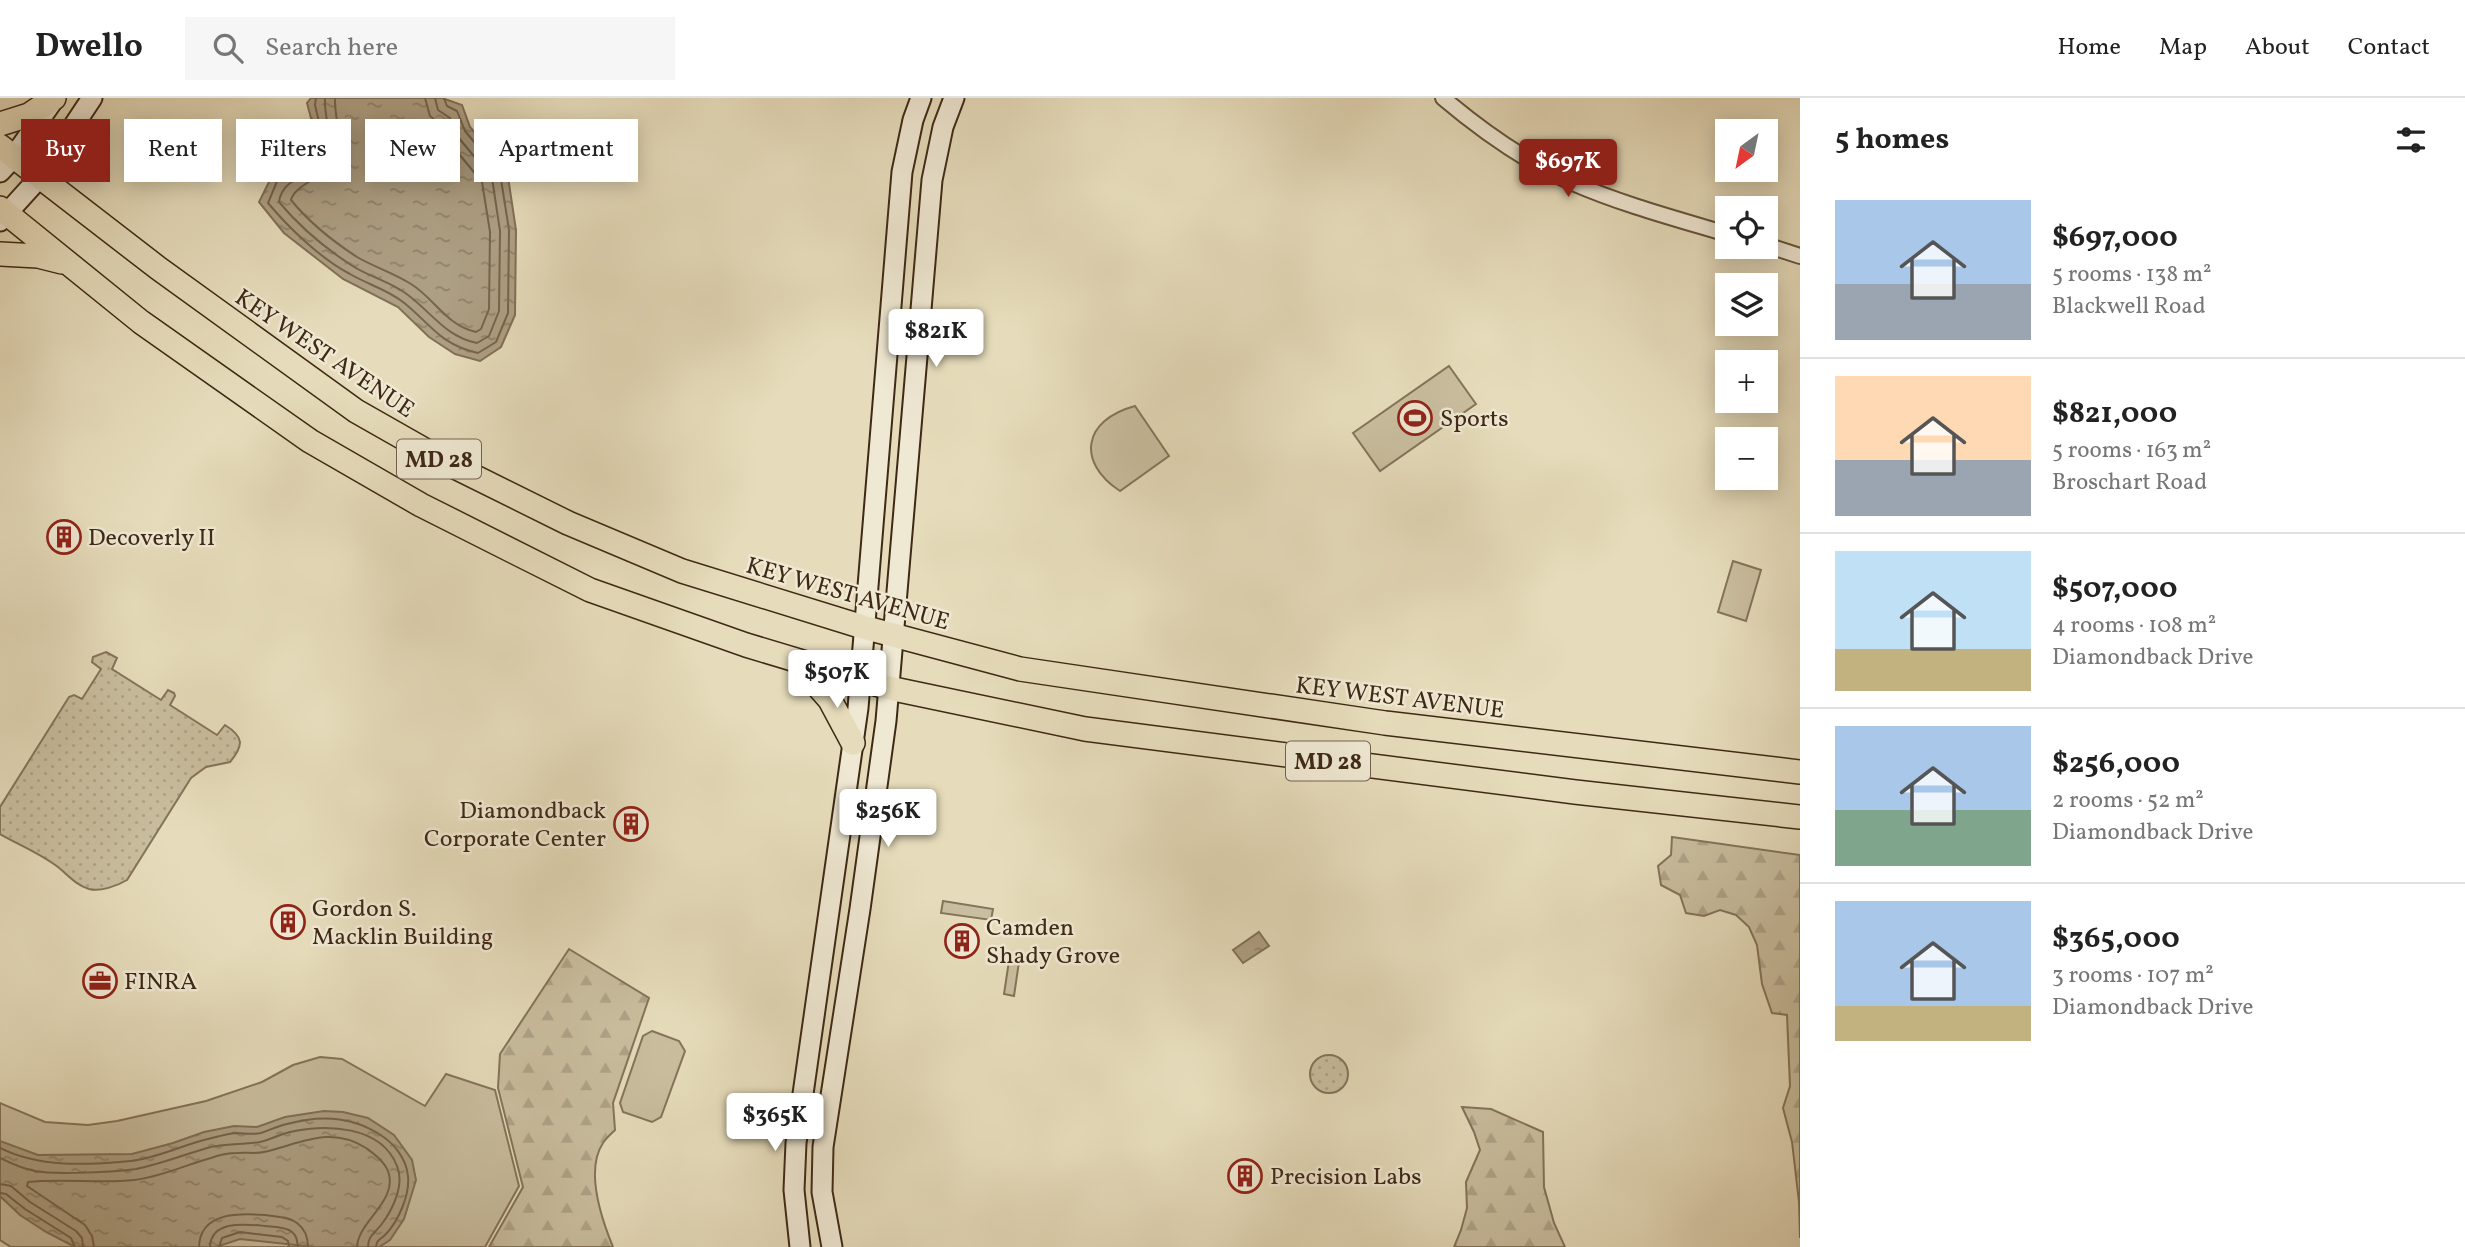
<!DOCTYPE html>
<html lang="en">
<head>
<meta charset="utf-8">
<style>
	:root { --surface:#fff; --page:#f6f6f6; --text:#222; --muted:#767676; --line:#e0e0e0; --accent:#8f2418 }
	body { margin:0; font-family:Vollkorn,serif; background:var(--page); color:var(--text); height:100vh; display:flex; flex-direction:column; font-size:26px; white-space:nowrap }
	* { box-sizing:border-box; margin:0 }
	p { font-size:23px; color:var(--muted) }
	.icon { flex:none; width:38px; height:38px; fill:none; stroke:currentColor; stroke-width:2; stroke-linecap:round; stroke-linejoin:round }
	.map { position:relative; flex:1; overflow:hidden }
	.details { display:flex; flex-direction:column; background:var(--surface); width:665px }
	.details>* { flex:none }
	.guide { position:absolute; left:21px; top:21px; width:665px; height:63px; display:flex; gap:14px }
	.needle { width:46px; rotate:213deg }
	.controls { position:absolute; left:1715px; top:21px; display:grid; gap:14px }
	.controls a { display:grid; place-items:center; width:63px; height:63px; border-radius:0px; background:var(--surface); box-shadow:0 4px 18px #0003; font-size:35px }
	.price { position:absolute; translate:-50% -60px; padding:0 16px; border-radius:7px; background:#fff; color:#222; font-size:23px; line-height:46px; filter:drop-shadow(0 2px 4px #0008) }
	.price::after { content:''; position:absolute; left:50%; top:42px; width:21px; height:16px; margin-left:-10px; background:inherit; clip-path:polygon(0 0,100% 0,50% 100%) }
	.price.active { background:var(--accent); color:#fff }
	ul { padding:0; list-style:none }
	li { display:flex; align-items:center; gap:21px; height:175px; padding:0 35px }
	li+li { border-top:2px solid var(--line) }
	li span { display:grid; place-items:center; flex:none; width:196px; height:140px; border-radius:0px; color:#555 }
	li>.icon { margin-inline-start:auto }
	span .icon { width:84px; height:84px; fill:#fffc; stroke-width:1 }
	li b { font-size:30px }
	h2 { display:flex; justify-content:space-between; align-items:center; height:84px; padding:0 35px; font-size:30px }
	.chip { padding:0 24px; border-radius:0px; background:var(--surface); box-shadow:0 4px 18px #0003; font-size:24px; line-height:63px }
	.chip.active { background:var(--accent); color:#fff }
	header { display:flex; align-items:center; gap:42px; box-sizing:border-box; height:98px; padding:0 35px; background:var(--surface); border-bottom:2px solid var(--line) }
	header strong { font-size:33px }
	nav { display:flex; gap:38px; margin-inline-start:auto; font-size:24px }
	.search { width:490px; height:63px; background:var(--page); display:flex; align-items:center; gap:18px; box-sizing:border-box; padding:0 24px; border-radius:0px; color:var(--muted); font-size:26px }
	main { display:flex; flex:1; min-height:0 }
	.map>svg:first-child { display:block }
</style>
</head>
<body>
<header>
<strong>Dwello</strong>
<div class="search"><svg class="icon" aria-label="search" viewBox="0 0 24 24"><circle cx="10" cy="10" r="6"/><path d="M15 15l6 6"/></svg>Search here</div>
<nav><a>Home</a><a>Map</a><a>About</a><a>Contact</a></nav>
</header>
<main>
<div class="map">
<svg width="1800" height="1149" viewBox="0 0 1800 1149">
	<defs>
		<pattern id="grass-dots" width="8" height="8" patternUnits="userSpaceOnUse" patternTransform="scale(1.75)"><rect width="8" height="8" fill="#c9be9f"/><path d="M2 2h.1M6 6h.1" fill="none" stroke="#aea388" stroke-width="1.8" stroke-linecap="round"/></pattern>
		<pattern id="forest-firs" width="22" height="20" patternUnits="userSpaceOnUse" patternTransform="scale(1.75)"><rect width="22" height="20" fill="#c9be9f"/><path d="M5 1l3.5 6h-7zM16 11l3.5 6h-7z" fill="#aea388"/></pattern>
		<pattern id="water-ripples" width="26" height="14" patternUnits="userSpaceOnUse" patternTransform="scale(1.75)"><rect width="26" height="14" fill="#ad9f83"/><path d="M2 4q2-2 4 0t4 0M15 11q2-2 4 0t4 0" fill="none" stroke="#8e826a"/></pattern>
	</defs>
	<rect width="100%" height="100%" fill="#e6dcbb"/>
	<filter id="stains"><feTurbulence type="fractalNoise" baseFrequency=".00286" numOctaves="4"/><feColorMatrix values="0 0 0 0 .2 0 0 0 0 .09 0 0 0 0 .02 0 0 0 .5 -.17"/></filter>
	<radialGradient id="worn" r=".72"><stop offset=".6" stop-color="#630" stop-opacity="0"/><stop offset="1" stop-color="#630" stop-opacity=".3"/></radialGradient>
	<path fill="url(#grass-dots)" stroke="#84745a" stroke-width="2" d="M106,554L117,560L112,571L161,602L168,592L174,595L175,598L170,607L217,637L225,627C244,639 244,647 230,664L206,669L191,680L127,782C117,788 100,794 89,791C76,787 68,777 58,769C40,755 19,747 0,736V709L69,599L74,597L82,601L101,571L92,564L93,559Z
		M1310 976a19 19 0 1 1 38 0a19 19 0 1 1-38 0Z"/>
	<path fill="url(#forest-firs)" stroke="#84745a" stroke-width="2" d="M1672,739L1800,757V1140L1799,1104L1792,1044L1783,1010L1790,988L1787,917L1772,915L1762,886L1757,847L1749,829L1736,817L1720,812L1704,818L1686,815L1680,797L1661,787L1658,768L1671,757Z
		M569,851L649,900L613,1005L615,1032C611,1036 606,1040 603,1045C585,1072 602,1122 613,1149H489L523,1089L498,990L500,956Z
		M1462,1009L1491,1011L1543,1034L1544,1089L1554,1125L1565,1149H1454L1461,1132L1467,1110L1466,1084L1480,1052L1474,1034Z"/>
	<path fill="#c9be9f" stroke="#84745a" stroke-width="2" d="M1449,268L1476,306L1380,373L1353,335Z
		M1135,308L1169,358L1120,393C1076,364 1083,322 1135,308Z
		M1733,463L1761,472L1746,523L1718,514Z
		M943,803L993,811L991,822L941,815Z
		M1010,856L1020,857L1014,898L1004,896Z
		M652,933L679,943L685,953L661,1019L652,1024L623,1014L620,1005L643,938Z
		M320,959L342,961L425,1008L446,976L495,992L519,1088L485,1149H11L0,1142V1005L45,1024L88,1027L117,1023L206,1003L262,984L293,967Z"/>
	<path fill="url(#water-ripples)" stroke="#817057" stroke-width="2" d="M311,0H442L462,7L470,29L507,72L516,132L515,217L501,249L480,263L455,256L429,239L398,209L343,181L284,135L259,104L273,76L312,50V24L307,5Z
		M1259,834L1269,848L1243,865L1233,852Z
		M324,1013L343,1014L368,1020L394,1037L412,1062L416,1082L404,1121L390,1142L379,1149H314L240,1141L216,1149H75L46,1134L20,1117L0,1098V1043L38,1057L132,1056L173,1045L204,1034L234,1028L257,1029L285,1019Z"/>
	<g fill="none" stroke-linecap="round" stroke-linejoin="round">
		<path stroke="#76644c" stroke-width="2" d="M316,0L315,7L319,24L318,53L278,81L268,105C289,130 321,161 350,176C367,186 388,192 403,204C431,226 439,246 478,255L496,244L508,215L509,132L500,75L465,33L457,13L447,8L444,0
			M325,0C324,18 332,36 327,55C320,77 282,77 279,104C299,128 325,150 351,167C369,179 392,184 408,197C432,215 446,239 477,245L489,238L499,213L500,133L492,80L458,39L450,20L438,12L435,0
			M335,0C334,19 344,42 335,61C327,78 294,87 291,102C308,123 334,144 357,159C374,169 394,175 411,186C434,200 447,228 476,234L481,231L489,211L490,134L482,84L450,45L442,28L430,18L425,0
			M0,1050C39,1070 88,1067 131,1063C158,1060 182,1047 208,1041C217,1039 226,1036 235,1035C243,1035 253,1037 261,1035C270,1032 278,1028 287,1026C319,1017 351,1018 379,1036C394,1045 406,1060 408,1078C410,1097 398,1124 385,1137C380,1142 377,1141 376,1149
			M0,1060C10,1065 23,1071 35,1073C55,1077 115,1074 136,1071C161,1066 183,1057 207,1050C225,1045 242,1047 260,1044C270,1042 280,1036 290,1034C326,1026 381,1027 397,1068C405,1087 392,1113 381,1127C374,1136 368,1138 368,1149
			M0,1086L11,1088L30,1104L76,1133L82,1140L83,1149
			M0,1095L6,1096L25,1111L71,1140L75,1149
			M94,1149L92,1138L85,1127L27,1088L28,1084C62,1080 99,1086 134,1082C161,1079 185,1067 211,1060C219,1057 229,1055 237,1055C246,1054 255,1056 264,1054C300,1046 330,1027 366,1050C374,1056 384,1063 388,1073C399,1103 358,1123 357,1149
			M199,1149C200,1114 239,1115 265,1117C275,1119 288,1118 297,1125C305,1131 308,1139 308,1149
			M210,1149C211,1122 245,1126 265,1128C273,1129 285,1128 292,1134C297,1138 297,1143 298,1149
			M219,1149L222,1140L240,1134L282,1139L288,1143L289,1149"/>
		<g stroke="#68563e" stroke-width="18">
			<path id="street" d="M1443,0C1482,33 1526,64 1573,85C1621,106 1677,121 1727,136
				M1766,147L1800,158"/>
		</g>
		<g stroke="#3e2915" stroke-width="23">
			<path id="secondary" d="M0,74L13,60L52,4
				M0,123L39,80L92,0
				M800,1149L794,1092L796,1045L858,610L902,74L913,22L921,0
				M832,1149L822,1094L823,1049L860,811L886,623L932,82L943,29L954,0"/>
		</g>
		<g stroke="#3e2915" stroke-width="26">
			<path id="primary" d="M0,26L29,17L54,0
				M0,48L158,170L356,313L451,367L568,425L682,473L863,529L1020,571L1385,625L1800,674
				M0,110L141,224L310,343L421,407L590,492L746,547L889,590L1085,631L1575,694L1800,719
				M0,156L38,158L62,164
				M795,562L830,602L853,645"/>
		</g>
		<use href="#street" stroke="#efe8d3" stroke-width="14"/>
		<use href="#secondary" stroke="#efe8d3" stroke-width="19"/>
		<use href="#primary" stroke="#e6dcbb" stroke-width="23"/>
	</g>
	<defs>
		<g id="stadium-ring" transform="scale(1.75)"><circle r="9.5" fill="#efe8d3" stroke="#8f2418" stroke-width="1.5"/><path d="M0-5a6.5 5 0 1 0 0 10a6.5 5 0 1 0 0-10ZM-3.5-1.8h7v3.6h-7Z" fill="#8f2418"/></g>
		<g id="building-ring" transform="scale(1.75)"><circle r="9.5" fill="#efe8d3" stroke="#8f2418" stroke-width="1.5"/><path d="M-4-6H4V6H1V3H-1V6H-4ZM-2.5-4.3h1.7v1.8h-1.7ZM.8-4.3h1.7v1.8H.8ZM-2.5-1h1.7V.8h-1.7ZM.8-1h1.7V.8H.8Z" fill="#8f2418"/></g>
		<g id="office-ring" transform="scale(1.75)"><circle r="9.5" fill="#efe8d3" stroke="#8f2418" stroke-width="1.5"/><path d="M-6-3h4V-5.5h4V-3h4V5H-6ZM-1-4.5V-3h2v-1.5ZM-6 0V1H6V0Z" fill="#8f2418"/></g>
	</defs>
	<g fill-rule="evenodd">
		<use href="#stadium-ring" x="1415" y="320"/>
		<use href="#building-ring" x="64" y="439"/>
		<use href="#building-ring" x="631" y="726"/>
		<use href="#building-ring" x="288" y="824"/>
		<use href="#building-ring" x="962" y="843"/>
		<use href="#office-ring" x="100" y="883"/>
		<use href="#building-ring" x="1245" y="1078"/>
	</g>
	<g text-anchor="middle" stroke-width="5" stroke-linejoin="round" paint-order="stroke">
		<g fill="#efe8d3" stroke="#73624e" stroke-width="2">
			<rect x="397" y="341.5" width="84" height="39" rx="5"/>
			<rect x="1286" y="643.5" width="84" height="39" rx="5"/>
		</g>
		<g font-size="23" font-weight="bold" fill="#3e2915">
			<text x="439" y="369">MD 28</text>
			<text x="1328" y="671">MD 28</text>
		</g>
		<g font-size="24" fill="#3e2915" stroke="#efe8d3">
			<text transform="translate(325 255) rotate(34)" y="8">KEY WEST AVENUE</text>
			<text transform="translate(848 495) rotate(16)" y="8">KEY WEST AVENUE</text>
			<text transform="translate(1400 599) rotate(7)" y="8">KEY WEST AVENUE</text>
		</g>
		<g font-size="24" fill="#3e2915" stroke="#efe8d3" text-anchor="start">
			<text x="1440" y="328">Sports</text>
			<text x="88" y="447">Decoverly II</text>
			<text x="606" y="720" text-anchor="end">Diamondback<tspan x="606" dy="28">Corporate Center</tspan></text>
			<text x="312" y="818">Gordon S.<tspan x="312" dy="28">Macklin Building</tspan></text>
			<text x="986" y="837">Camden<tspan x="986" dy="28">Shady Grove</tspan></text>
			<text x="124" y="891">FINRA</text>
			<text x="1270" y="1086">Precision Labs</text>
		</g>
	</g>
	<rect width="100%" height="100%" filter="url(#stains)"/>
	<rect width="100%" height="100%" fill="url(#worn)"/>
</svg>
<div class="controls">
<a><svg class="needle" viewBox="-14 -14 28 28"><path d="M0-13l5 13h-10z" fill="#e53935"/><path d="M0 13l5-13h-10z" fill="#767676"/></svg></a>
<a><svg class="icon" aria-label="locate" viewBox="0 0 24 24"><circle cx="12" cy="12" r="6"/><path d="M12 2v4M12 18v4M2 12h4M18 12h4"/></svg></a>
<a><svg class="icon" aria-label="layers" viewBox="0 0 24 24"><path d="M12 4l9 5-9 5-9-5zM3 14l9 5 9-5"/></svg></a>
<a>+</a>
<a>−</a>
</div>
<b class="price active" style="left:1568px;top:101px">$697K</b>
<b class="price" style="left:936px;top:271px">$821K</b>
<b class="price" style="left:837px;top:612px">$507K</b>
<b class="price" style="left:888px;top:751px">$256K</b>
<b class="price" style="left:775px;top:1055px">$365K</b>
<div class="guide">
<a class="chip active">Buy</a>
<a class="chip">Rent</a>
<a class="chip">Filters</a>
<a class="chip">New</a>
<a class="chip">Apartment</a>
</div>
</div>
<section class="details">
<h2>5 homes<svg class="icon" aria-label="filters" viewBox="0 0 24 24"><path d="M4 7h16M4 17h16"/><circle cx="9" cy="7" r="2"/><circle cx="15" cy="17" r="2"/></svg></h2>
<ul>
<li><span style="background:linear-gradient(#a9c7e8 60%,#9aa5b1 0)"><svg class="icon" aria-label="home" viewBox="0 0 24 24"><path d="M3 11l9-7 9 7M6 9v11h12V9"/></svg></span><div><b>$697,000</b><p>5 rooms · 138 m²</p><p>Blackwell Road</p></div></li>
<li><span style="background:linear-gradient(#ffd9b3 60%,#9aa5b1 0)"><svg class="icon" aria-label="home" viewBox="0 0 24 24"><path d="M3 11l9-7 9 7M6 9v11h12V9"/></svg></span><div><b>$821,000</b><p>5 rooms · 163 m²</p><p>Broschart Road</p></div></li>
<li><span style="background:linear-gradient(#bfe0f5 70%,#c2b280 0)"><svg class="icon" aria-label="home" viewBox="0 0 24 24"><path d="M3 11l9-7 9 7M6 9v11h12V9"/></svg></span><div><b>$507,000</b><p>4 rooms · 108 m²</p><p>Diamondback Drive</p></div></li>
<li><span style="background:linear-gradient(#a9c7e8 60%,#7fa58c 0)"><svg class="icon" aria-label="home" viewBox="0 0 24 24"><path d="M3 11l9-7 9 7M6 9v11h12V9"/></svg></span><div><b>$256,000</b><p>2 rooms · 52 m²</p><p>Diamondback Drive</p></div></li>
<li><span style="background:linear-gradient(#a9c7e8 75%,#c2b280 0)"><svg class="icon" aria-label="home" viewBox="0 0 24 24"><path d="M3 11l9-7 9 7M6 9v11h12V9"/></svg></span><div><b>$365,000</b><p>3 rooms · 107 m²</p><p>Diamondback Drive</p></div></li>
</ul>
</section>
</main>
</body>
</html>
